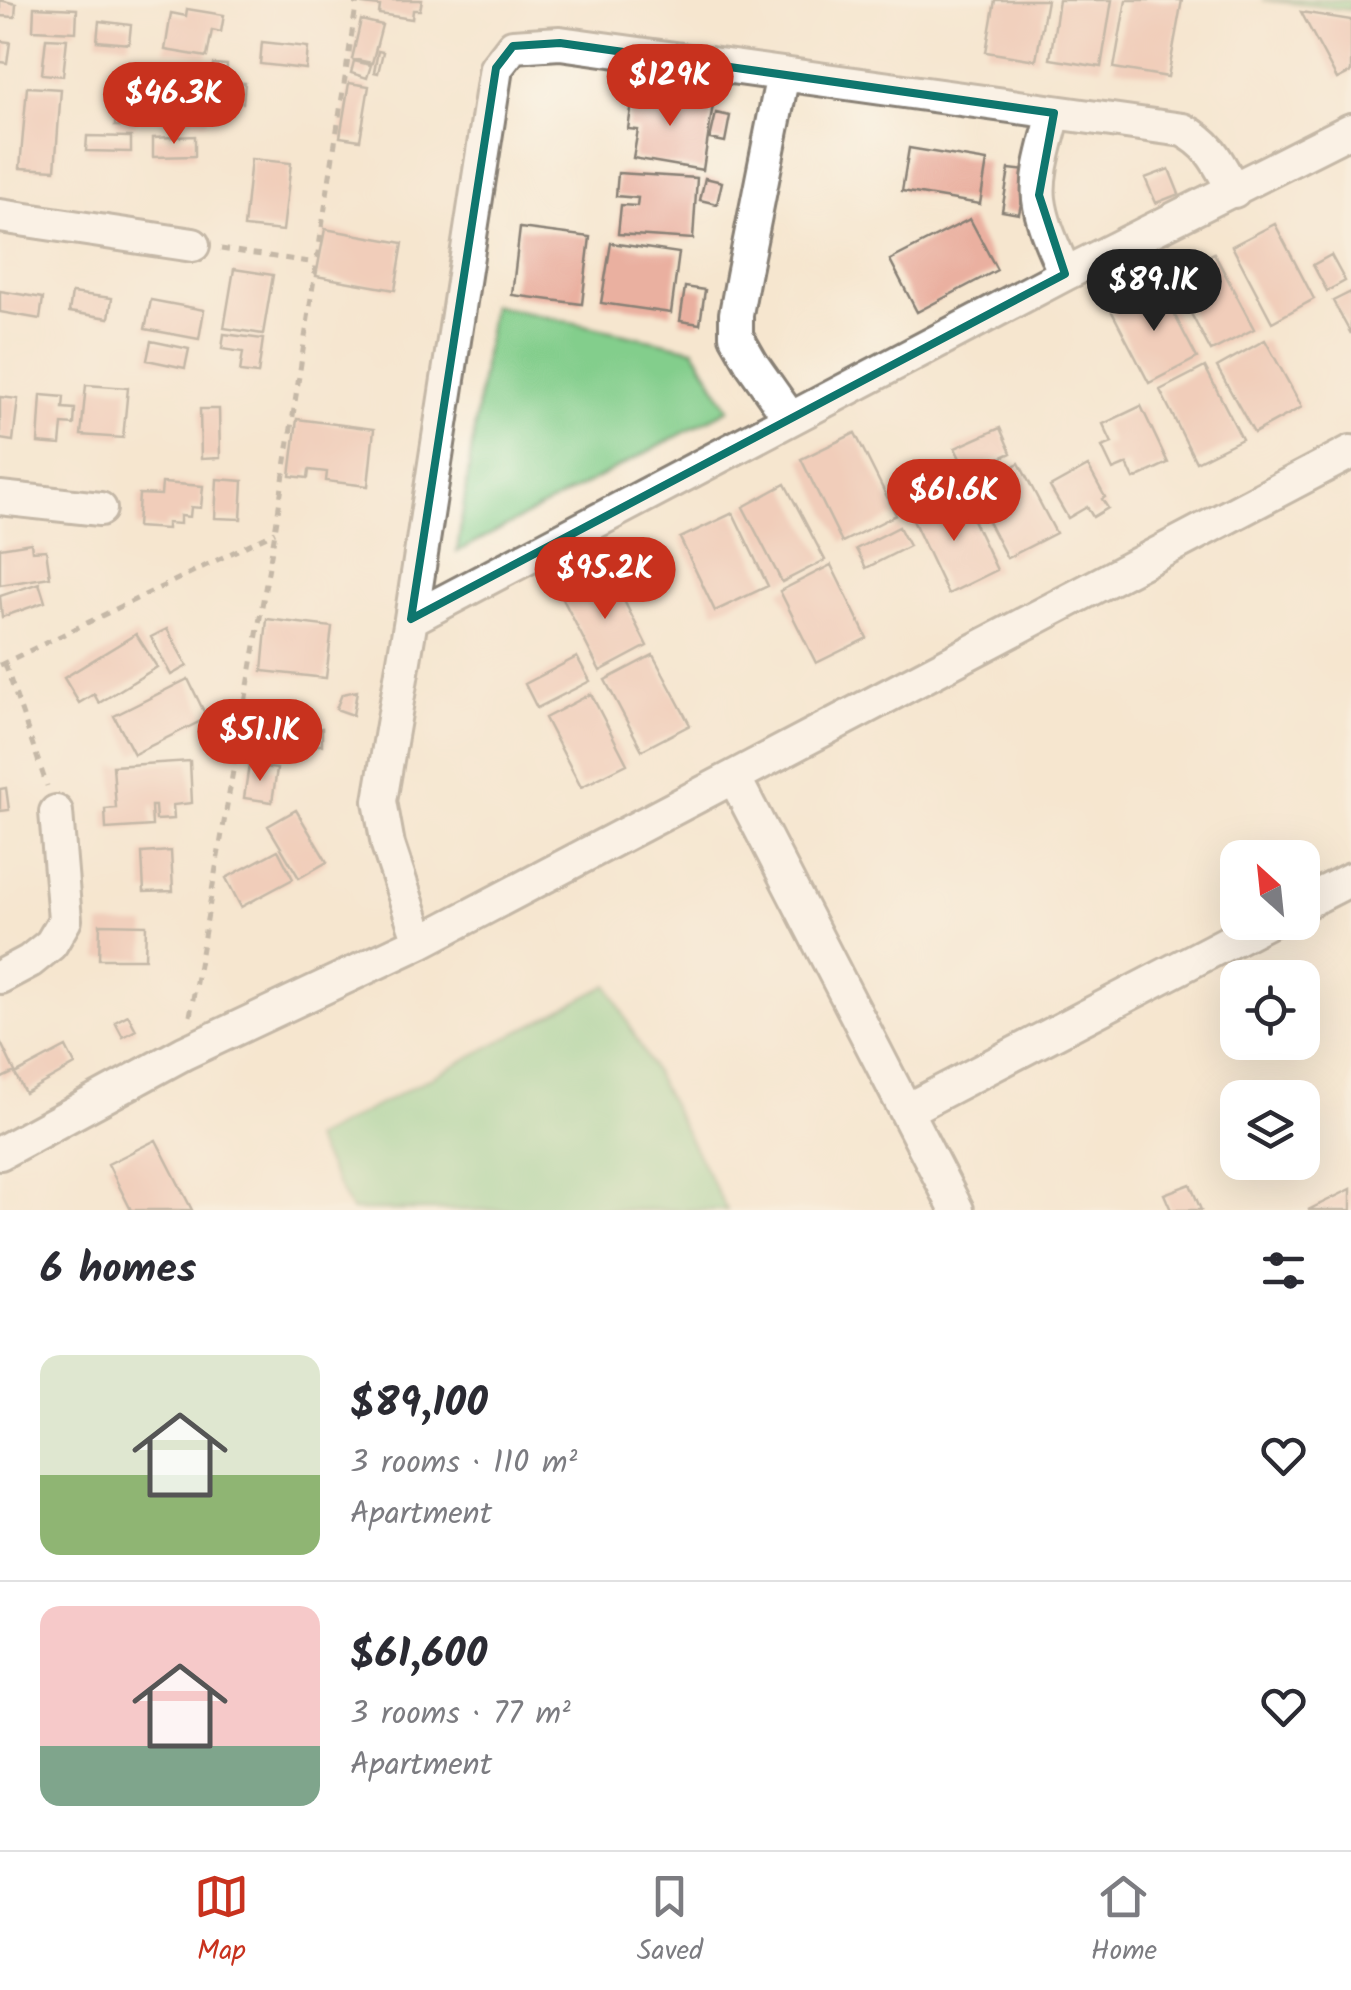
<!DOCTYPE html>
<html lang="en">
<head>
<meta charset="utf-8">
<style>
	:root { --surface:#fff; --page:#f7f7f7; --text:#2b2b33; --muted:#7c7c81; --line:#e1e1e2; --accent:#c8321e }
	body { margin:0; font-family:Kalam,sans-serif; background:var(--page); color:var(--text); height:100vh; display:flex; flex-direction:column; font-size:38px; white-space:nowrap }
	* { box-sizing:border-box; margin:0 }
	p { font-size:32px; color:var(--muted) }
	.icon { flex:none; width:55px; height:55px; fill:none; stroke:currentColor; stroke-width:2; stroke-linecap:round; stroke-linejoin:round }
	.map { position:relative; height:1210px; overflow:hidden }
	.sheet { display:flex; flex-direction:column; background:var(--surface); flex:1 }
	.sheet>* { flex:none }
	.needle { width:65px; rotate:333deg }
	.controls { position:absolute; left:1220px; top:840px; display:grid; gap:20px }
	.controls a { display:grid; place-items:center; width:100px; height:100px; border-radius:20px; background:var(--surface); box-shadow:0 10px 40px #0002; font-size:50px }
	.price { position:absolute; translate:-50% -85px; padding:0 22px; border-radius:35px; background:var(--accent); color:#fff; font-size:32px; line-height:65px; filter:drop-shadow(0 2px 5px #0008) }
	.price::after { content:''; position:absolute; left:50%; top:60px; width:30px; height:22px; margin-left:-15px; background:inherit; clip-path:polygon(0 0,100% 0,50% 100%) }
	.price.active { background:#222; color:#fff }
	ul { padding:0; list-style:none }
	li { display:flex; align-items:center; gap:30px; height:250px; padding:0 40px }
	li+li { border-top:2px solid var(--line) }
	li span { display:grid; place-items:center; flex:none; width:280px; height:200px; border-radius:20px; color:#555 }
	li>.icon { margin-inline-start:auto }
	span .icon { width:120px; height:120px; fill:#fffc; stroke-width:1 }
	li b { font-size:42px }
	h2 { display:flex; justify-content:space-between; align-items:center; height:120px; padding:0 40px; font-size:42px }
	.tab-bar { display:flex; justify-content:space-around; align-items:center; height:140px; border-top:2px solid var(--line); background:var(--surface); font-size:28px; color:var(--muted) }
	.tab-bar a { display:grid; justify-items:center; gap:5px }
	.tab-bar .active { color:var(--accent) }
	.map>svg:first-child { display:block }
</style>
</head>
<body>
<div class="map">
<svg width="1351" height="1210" viewBox="0 0 1351 1210">
	<rect width="100%" height="100%" fill="#fbf7ec"/>
	<filter id="ink" filterUnits="userSpaceOnUse"><feTurbulence type="fractalNoise" baseFrequency=".01" numOctaves="2"/><feDisplacementMap in="SourceGraphic" scale="20" xChannelSelector="R" yChannelSelector="G"/><feConvolveMatrix kernelMatrix="1 2 1 2 8 2 1 2 1" color-interpolation-filters="sRGB"/></filter>
	<filter id="wash" filterUnits="userSpaceOnUse"><feTurbulence type="fractalNoise" baseFrequency=".0048" numOctaves="4" result="noise"/><feDisplacementMap in="SourceGraphic" scale="40" xChannelSelector="R" yChannelSelector="G"/><feGaussianBlur stdDeviation="2.25" result="paint"/><feColorMatrix in="noise" values="0 0 0 0 0 0 0 0 0 0 0 0 0 0 0 0 0 1.4 0 .05"/><feComposite in="paint" operator="in"/></filter>
	<g filter="url(#wash)">
		<rect width="100%" height="100%" fill="#f6e6cf"/>
		<path fill="#83ce8c" stroke="#507554" stroke-width="2.5" d="M1262,0H1351V10Z
			M492,305L694,349L729,409L457,552Z
			M608,985L727,1210H351L313,1139Z"/>
		<g id="blocks">
			<path fill="#eab0a0" d="M0,0L16,4L15,17L0,16Z
				M363,0H422L420,10H413L412,19L379,14L380,6L362,4Z
				M995,0H1047L1036,60L986,52Z
				M1059,0H1112L1101,67L1050,59Z
				M1126,0H1182L1168,77L1114,68Z
				M34,7L77,9L76,32L33,30Z
				M187,9L224,15L221,32L212,30L207,57L165,50L171,13L186,16Z
				M1301,12L1351,20V72L1337,79Z
				M361,20L382,25L372,63L352,59Z
				M99,21L131,25L129,44L97,41Z
				M46,38L67,39L63,76L42,74Z
				M0,41L10,42L7,63L0,62Z
				M262,42L308,47L306,69L260,64Z
				M378,51L383,52L378,73L374,72Z
				M354,61L371,65L367,78L351,73Z
				M213,64L227,65L226,82L245,83L243,103L224,102L225,90L192,87L191,93L167,91L169,68L212,72Z
				M349,83L369,86L360,140L340,137Z
				M27,87L61,89L55,170L20,168Z
				M634,90L713,104L703,170L633,158L638,130L628,129Z
				M116,100L136,102L135,127L115,126Z
				M190,105L209,107L207,122L188,120Z
				M716,113L730,116L725,142L710,139Z
				M87,136L131,137V152L86,151Z
				M195,136V156L153,157V138Z
				M909,148L987,161L980,204L902,191Z
				M251,159L291,163L283,231L244,227Z
				M1009,169L1027,171L1019,214L1002,211Z
				M1169,169L1179,194L1156,203L1145,178Z
				M618,173L697,178L693,239L618,234L621,205L637,206L638,198L616,196Z
				M705,178L722,182L717,204L700,200Z
				M970,219L997,270L917,312L890,260Z
				M1275,224L1314,299L1272,322L1232,246Z
				M520,228L590,237L582,304L512,295Z
				M325,229L403,243L395,290L316,276Z
				M611,243L679,253L671,313L601,303Z
				M1214,253L1254,329L1211,351L1171,276Z
				M1331,255L1345,281L1327,291L1313,265Z
				M234,269L273,275L263,334L224,328Z
				M1159,285L1197,358L1149,383L1111,310Z
				M685,287L705,290L700,324L680,321Z
				M0,291L43,298L40,319L0,312Z
				M1351,292V334L1333,301Z
				M72,293L112,298L109,318L69,312Z
				M151,300L204,310L199,339L145,329Z
				M224,334L263,339L258,374L240,372L243,352L222,349Z
				M1265,340L1302,407L1254,433L1217,367Z
				M151,341L189,349L185,368L147,360Z
				M1205,367L1242,439L1196,462L1160,390Z
				M86,385L128,388L123,438L81,435Z
				M41,395L64,397L63,408L75,409L74,425L62,424L60,445L38,443Z
				M0,397L18,399L13,441L0,439Z
				M1141,406L1168,463L1134,479L1127,464L1113,470L1102,447L1112,443L1103,424Z
				M200,409H219L220,458L201,459Z
				M297,419L374,429L368,486L326,481L327,472L309,470L308,478L290,476Z
				M1000,428L1011,453L967,473L955,448Z
				M855,433L896,515L842,542L801,459Z
				M1019,463L1056,533L1007,558L971,489Z
				M1088,466L1105,497L1102,499L1108,508L1093,517L1087,507L1068,518L1050,487Z
				M217,479L243,481L241,519L215,518Z
				M162,483L203,486L201,508L191,507L190,517L180,516V524L167,523V529L137,527L139,494L161,495Z
				M785,484L825,560L782,582L743,507Z
				M961,495L997,570L948,594L912,518Z
				M733,513L768,586L715,611L680,538Z
				M899,527L909,546L866,568L856,549Z
				M31,543L32,551L46,550L50,577L0,585V548Z
				M831,565L867,638L816,663L780,591Z
				M610,573L647,646L600,671L562,597Z
				M39,583L45,602L2,617L0,596Z
				M267,619L332,627L326,678L262,671Z
				M167,629L187,666L171,675L151,637Z
				M136,634L157,667L99,703L94,694L79,703L64,678Z
				M653,655L690,725L642,750L605,680Z
				M577,657L590,681L537,708L525,684Z
				M188,679L207,718L134,754L114,716Z
				M357,691L353,715L336,709L342,694Z
				M591,694L627,764L581,787L545,718Z
				M256,724L280,727L277,748L253,745Z
				M322,728V745H305L307,730Z
				M190,761L192,803L173,805L174,819L156,820L155,806H151L152,826L106,829L105,809L116,808L113,766Z
				M249,765L277,769L272,802L244,798Z
				M6,788L9,810L0,811V789Z
				M296,810L327,862L299,878L268,826Z
				M278,850L293,879L241,907L226,878Z
				M171,851L173,891L144,892L142,853Z
				M100,924L146,925L145,959H99Z
				M128,1015L136,1030L123,1037L115,1022Z
				M0,1041L15,1072L0,1079Z
				M66,1047L75,1065L25,1093L15,1074Z
				M156,1140L192,1210H131L108,1164Z
				M1190,1184L1201,1210H1171L1164,1194Z
				M1351,1189V1210H1308Z"/>
		</g>
	</g>
	<g filter="url(#ink)">
		<use href="#blocks" fill-opacity="0" stroke="#898176" stroke-width="2.5"/>
		<g fill="none" stroke-linecap="round" stroke-linejoin="round">
			<g stroke="#898176" stroke-width="38">
				<path id="street" d="M783,74L743,276L736,314V336L752,364L790,418
					M1054,113C1048,140 1036,171 1039,199C1042,225 1055,250 1065,274
					M0,216L193,245
					M0,498L100,509
					M411,619L1065,274L1351,130
					M734,777L957,1210
					M1302,904L1351,879
					M420,942L388,845L380,801L411,619L496,68L513,46L560,43L1183,130C1211,144 1219,164 1234,191
					M0,977L30,961L51,944L65,920L56,812
					M907,1110L1267,922
					M0,1153L184,1053L420,942L1351,452"/>
			</g>
			<path stroke="#898176" stroke-width="5" stroke-dasharray="8 8" stroke-linecap="butt" d="M221,249L316,263
				M5,664L47,786
				M0,665L275,532
				M190,1016L275,532L357,0"/>
			<use href="#street" stroke="#fff" stroke-width="32"/>
		</g>
	</g>
	<path d="M0 0H1351V1210H0ZM560,43L1054,113L1039,195L1065,274L411,619L496,68L513,46Z" fill="#f6e6cf" fill-opacity=".55" fill-rule="evenodd"/>
	<path fill="none" stroke="#0f766e" stroke-width="8" stroke-linejoin="round" d="M560,43L1054,113L1039,195L1065,274L411,619L496,68L513,46Z"/>
</svg>
<div class="controls">
<a><svg class="needle" viewBox="-14 -14 28 28"><path d="M0-13l5 13h-10z" fill="#e53935"/><path d="M0 13l5-13h-10z" fill="#7c7c81"/></svg></a>
<a><svg class="icon" aria-label="locate" viewBox="0 0 24 24"><circle cx="12" cy="12" r="6"/><path d="M12 2v4M12 18v4M2 12h4M18 12h4"/></svg></a>
<a><svg class="icon" aria-label="layers" viewBox="0 0 24 24"><path d="M12 4l9 5-9 5-9-5zM3 14l9 5 9-5"/></svg></a>
</div>
<b class="price" style="left:670px;top:129px">$129K</b>
<b class="price" style="left:174px;top:147px">$46.3K</b>
<b class="price active" style="left:1154px;top:334px">$89.1K</b>
<b class="price" style="left:954px;top:544px">$61.6K</b>
<b class="price" style="left:605px;top:622px">$95.2K</b>
<b class="price" style="left:260px;top:784px">$51.1K</b>
</div>
<section class="sheet">
<h2>6 homes<svg class="icon" aria-label="filters" viewBox="0 0 24 24"><path d="M4 7h16M4 17h16"/><circle cx="9" cy="7" r="2"/><circle cx="15" cy="17" r="2"/></svg></h2>
<ul>
<li><span style="background:linear-gradient(#dfe7d0 60%,#8fb573 0)"><svg class="icon" aria-label="home" viewBox="0 0 24 24"><path d="M3 11l9-7 9 7M6 9v11h12V9"/></svg></span><div><b>$89,100</b><p>3 rooms · 110 m²</p><p>Apartment</p></div><svg class="icon" aria-label="heart" viewBox="0 0 24 24"><path d="M12 20l-8-8c-3-5 5-10 8-4 3-6 11-1 8 4z"/></svg></li>
<li><span style="background:linear-gradient(#f6c9c9 70%,#7fa58c 0)"><svg class="icon" aria-label="home" viewBox="0 0 24 24"><path d="M3 11l9-7 9 7M6 9v11h12V9"/></svg></span><div><b>$61,600</b><p>3 rooms · 77 m²</p><p>Apartment</p></div><svg class="icon" aria-label="heart" viewBox="0 0 24 24"><path d="M12 20l-8-8c-3-5 5-10 8-4 3-6 11-1 8 4z"/></svg></li>
</ul>
</section>
<nav class="tab-bar">
<a class="active"><svg class="icon" aria-label="map" viewBox="0 0 24 24"><path d="M3 6l6-2 6 2 6-2v14l-6 2-6-2-6 2zM9 4v14M15 6v14"/></svg>Map</a>
<a><svg class="icon" aria-label="saved" viewBox="0 0 24 24"><path d="M7 4h10v16l-5-4-5 4z"/></svg>Saved</a>
<a><svg class="icon" aria-label="home" viewBox="0 0 24 24"><path d="M3 11l9-7 9 7M6 9v11h12V9"/></svg>Home</a>
</nav>
</body>
</html>
